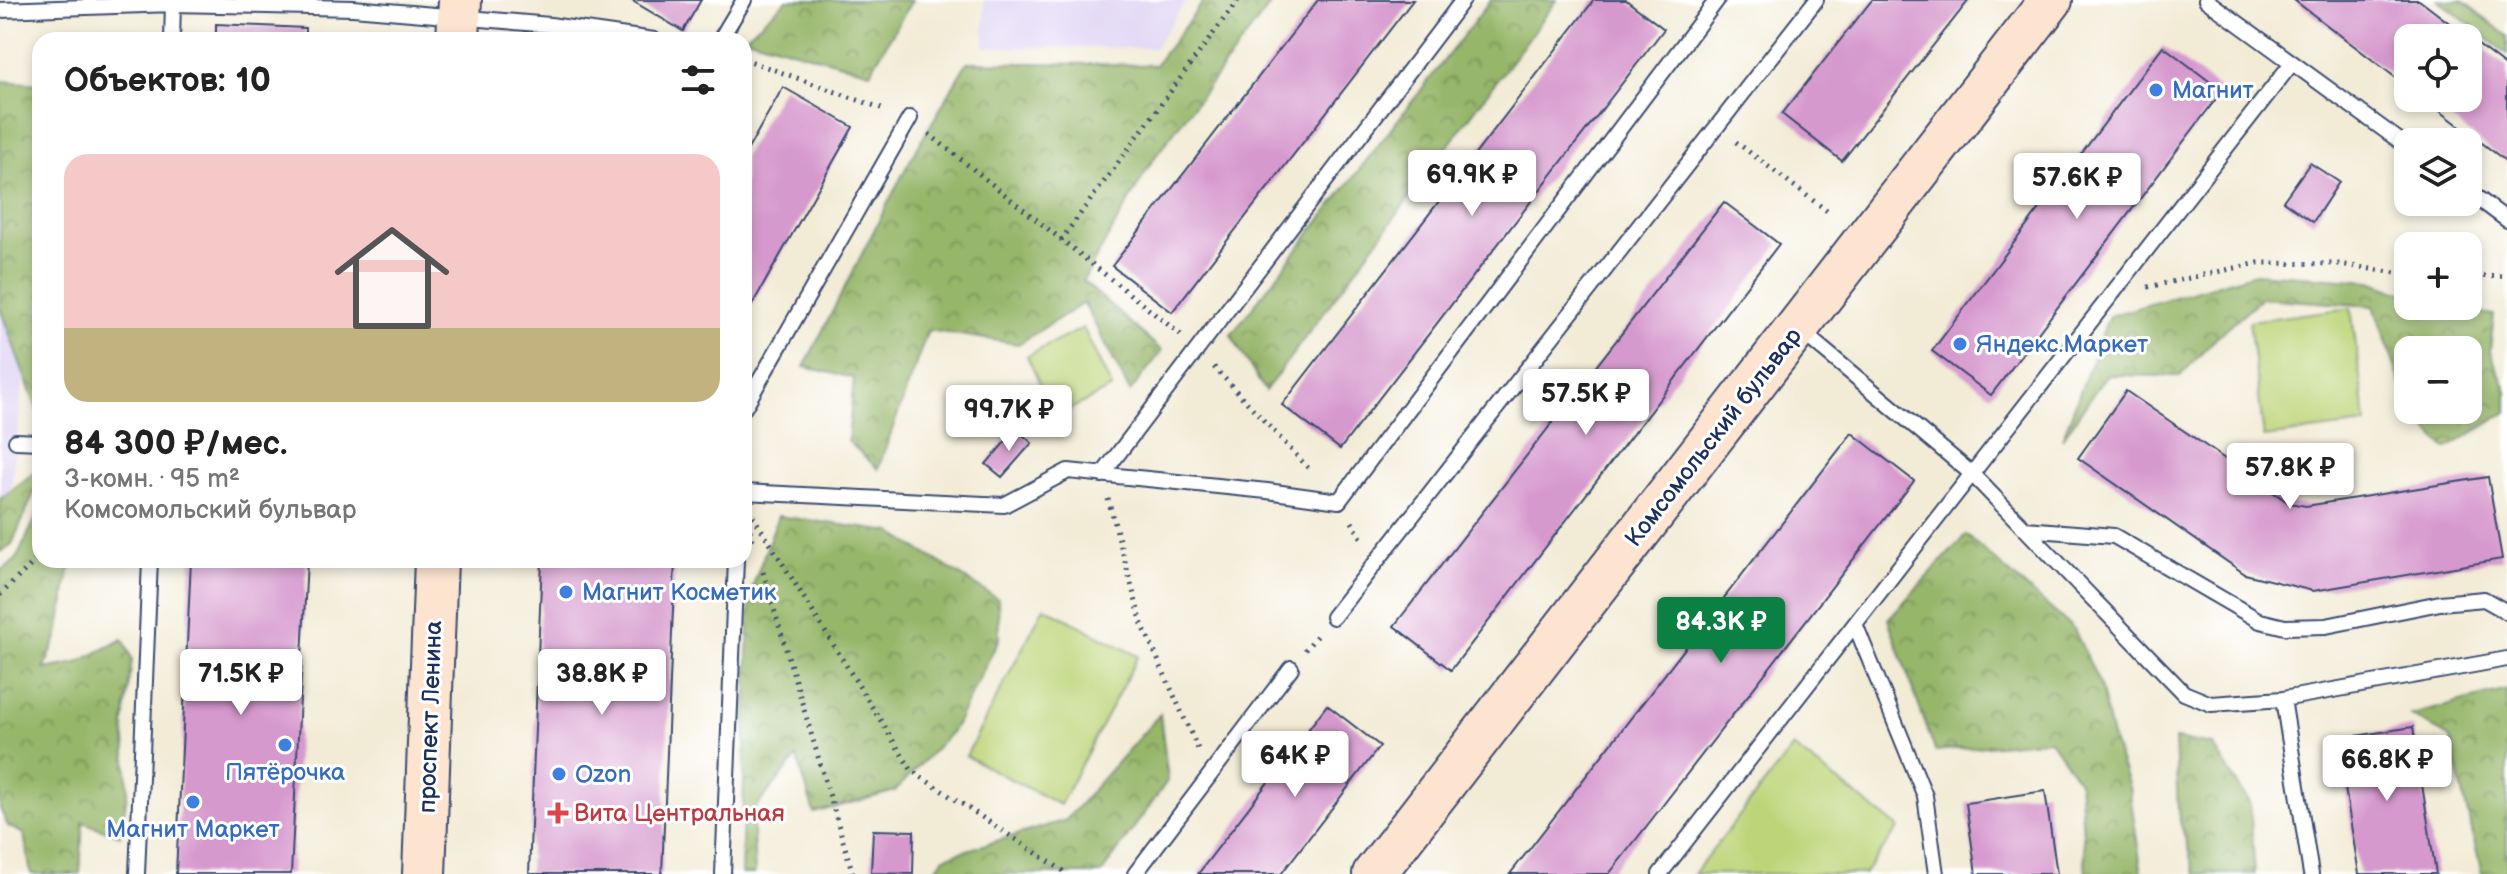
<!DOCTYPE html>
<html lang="ru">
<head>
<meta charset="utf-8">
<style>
	:root { --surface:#fff; --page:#f2f2f2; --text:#222; --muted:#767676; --line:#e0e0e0; --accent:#0b8043 }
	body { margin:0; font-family:"Balsamiq Sans",sans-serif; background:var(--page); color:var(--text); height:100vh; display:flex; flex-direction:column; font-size:30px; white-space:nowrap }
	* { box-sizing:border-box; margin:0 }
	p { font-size:26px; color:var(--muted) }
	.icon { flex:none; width:44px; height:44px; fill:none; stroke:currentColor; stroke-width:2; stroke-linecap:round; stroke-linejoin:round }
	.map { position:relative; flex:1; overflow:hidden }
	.details { position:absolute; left:32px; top:32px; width:720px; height:536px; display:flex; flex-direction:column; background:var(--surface); border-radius:24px; box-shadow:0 4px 12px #0003 }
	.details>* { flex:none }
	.buttons { position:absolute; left:2394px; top:24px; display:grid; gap:16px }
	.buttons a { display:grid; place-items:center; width:88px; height:88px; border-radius:16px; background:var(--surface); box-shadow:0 4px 12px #0003; font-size:40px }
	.price { position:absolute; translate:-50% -68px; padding:0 18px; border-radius:8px; background:#fff; color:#222; font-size:26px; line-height:52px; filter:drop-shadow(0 2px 4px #0008) }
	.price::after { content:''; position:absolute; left:50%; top:48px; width:24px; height:18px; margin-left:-12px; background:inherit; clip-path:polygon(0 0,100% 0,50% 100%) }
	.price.selected { background:var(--accent); color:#fff }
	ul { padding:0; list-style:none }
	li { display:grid; align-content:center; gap:16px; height:424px; padding:0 32px }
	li+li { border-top:2px solid var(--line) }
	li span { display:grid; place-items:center; height:248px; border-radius:24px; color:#555 }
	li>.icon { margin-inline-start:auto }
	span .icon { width:144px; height:144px; fill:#fffc; stroke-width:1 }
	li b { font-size:34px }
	h2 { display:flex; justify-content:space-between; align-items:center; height:96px; padding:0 32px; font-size:34px }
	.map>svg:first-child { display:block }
</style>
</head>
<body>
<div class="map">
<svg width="2507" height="874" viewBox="0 0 2507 874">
	<defs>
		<pattern id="forest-crowns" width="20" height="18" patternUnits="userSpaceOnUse" patternTransform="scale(2)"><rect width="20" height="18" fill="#96b669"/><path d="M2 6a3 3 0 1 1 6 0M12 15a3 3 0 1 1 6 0" fill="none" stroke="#7a945a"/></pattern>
	</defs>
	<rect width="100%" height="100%" fill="#fff"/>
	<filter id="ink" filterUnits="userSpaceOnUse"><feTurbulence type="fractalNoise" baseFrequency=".0125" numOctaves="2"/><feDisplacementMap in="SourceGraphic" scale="16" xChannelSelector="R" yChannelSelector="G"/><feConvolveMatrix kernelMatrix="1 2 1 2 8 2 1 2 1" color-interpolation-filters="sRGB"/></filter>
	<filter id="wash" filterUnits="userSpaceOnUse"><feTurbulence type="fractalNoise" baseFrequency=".006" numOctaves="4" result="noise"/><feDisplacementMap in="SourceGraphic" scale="32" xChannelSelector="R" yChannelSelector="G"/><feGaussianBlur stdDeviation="1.8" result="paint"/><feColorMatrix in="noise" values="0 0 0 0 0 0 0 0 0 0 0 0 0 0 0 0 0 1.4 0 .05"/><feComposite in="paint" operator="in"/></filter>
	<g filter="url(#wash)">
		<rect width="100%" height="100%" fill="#f2ebd5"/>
		<path fill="#dfd4f4" d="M984,0H1187L1154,48L984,47Z
			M0,156L40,160V238L6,533L0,532Z"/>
		<path fill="#bdd579" stroke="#6c826c" stroke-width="2" d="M2351,308L2366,424L2264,437L2249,321Z
			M1083,328L1112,388L1055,417L1027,356Z
			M1044,607L1138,656L1060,805L966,756Z
			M1793,747L1899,828L1864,874H1694Z"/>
		<path fill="url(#forest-crowns)" stroke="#587264" stroke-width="2" d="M787,0H912L870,72L745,37Z
			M1205,0H1274L1152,161L1083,281L1162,351L1130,392L1084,303L1018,344L928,330L878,469L848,441L854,378L804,367L907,166L967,62L1155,65Z
			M1491,0H1557L1265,391L1231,335Z
			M2438,0H2462L2507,36V54Z
			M0,81L40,84V418L0,308Z
			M2256,273L2371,281L2408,295V306H2439L2494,315L2490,351L2507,392V412L2446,449L2410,410H2468V350H2408V404L2374,306L2261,298L2218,336L2180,376L2106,375L2062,439L2109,316Z
			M40,468V479L12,544L0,552V499Z
			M40,509V560H79L69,571L58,635L44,669L77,663L123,639L132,659L124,723L128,788L120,836L83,822L80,874H31L24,834L8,826L0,809V571L16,560Z
			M778,516L891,532L998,599L999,639L953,730L895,791L814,813L797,757L752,812L755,874H741L750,594Z
			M1966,535L2074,629L2100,685L2112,738L2129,787L2142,874H2086L2079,781L2050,740L1935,751L1888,619Z
			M2507,690V874H2482L2450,738L2411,715Z
			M1160,714L1168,780L1101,874H933L944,857L1066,820Z
			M2175,739L2213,745L2250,804L2255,874H2195L2178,813Z"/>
		<g id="blocks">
			<path fill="#d699cd" d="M631,0H701L683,31Z
				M1318,0H1413L1172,312L1112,266Z
				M1594,0H1626L1664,29L1340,449L1282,405Z
				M1872,0H1969L1842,161L1782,114Z
				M2294,0H2419L2507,67V162L2423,98H2468V38H2408V87Z
				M216,24L305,28V40H216Z
				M2163,46L2222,91L1991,395L1932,351Z
				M783,87L853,127L744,319V156Z
				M2310,163L2339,182L2313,222L2283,201Z
				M1724,202L1779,244L1451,670L1394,626Z
				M2126,391L2289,503L2306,506L2488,477L2502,559L2313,591L2245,574L2078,458Z
				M1016,429L1032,443L1002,477L986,464Z
				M1852,433L1914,481L1649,823L1609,874H1510Z
				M191,560H307L291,874H176Z
				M542,560H675L662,874H529Z
				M1327,705L1380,746L1281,874H1198Z
				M2413,727L2436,874H2359L2337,739Z
				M2045,791L2057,874H1976L1966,803Z
				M873,830L914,831L913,874L871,873Z"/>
		</g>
	</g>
	<g filter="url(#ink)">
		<use href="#blocks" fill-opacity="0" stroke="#3b4b70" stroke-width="2"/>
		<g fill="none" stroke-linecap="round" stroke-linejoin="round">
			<g stroke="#3b4b70" stroke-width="18">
				<path id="lane" d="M2206,0L2408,147
					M0,10L173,4V0
					M172,40L173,4L353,8L550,25L654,40
					M720,40L744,0
					M2468,191L2507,220
					M1801,331L1972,474L2184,693L2211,704L2283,699L2507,659
					M744,408L910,118
					M16,441L40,442
					M1102,475L1463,0
					M744,492L1004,505L1068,471L1267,491L1339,501L1717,0
					M2025,529L2114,536L2260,621L2285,627L2326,626L2440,603L2484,599L2507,612
					M1333,617L1816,0
					M1855,624L1925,796L1936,874
					M2283,699L2311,874
					M137,874L150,560
					M723,874L736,560
					M1135,874L1291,668
					M1660,874L2292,63"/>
			</g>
			<g stroke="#3b4b70" stroke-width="46">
				<path id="secondary" d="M458,40L460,0
					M424,874L436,560
					M1374,874L2051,0"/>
			</g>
			<path stroke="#3b4b70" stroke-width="5" stroke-dasharray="2 6" stroke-linecap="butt" d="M744,59L886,110
				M929,134L1181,335
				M1736,142L1827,211
				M1061,240L1238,0
				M2468,277L2507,276
				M2148,287L2258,263L2340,264L2408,275
				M1214,367L1311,471
				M1108,499L1142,624L1198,749
				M745,515L754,543
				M753,516L912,771L1068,874
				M1352,522L1363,541
				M763,572L853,874
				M0,595L40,556
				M1305,650L1319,633"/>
			<use href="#lane" stroke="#fff" stroke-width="14"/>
			<use href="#secondary" stroke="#fde4d1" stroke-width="42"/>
		</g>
	</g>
	<g fill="#3f7fe0" stroke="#fff" stroke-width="3">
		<circle cx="2156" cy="90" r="8"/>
		<circle cx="1960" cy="344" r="8"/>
		<circle cx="566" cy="592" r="8"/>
		<circle cx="285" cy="745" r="8"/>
		<circle cx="559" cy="774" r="8"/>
		<circle cx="193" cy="802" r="8"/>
	</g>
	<path fill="#e0444e" stroke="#fff" stroke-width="3" d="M554 801h8v8h8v8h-8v8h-8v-8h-8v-8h8z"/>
	<g text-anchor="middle" stroke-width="6" stroke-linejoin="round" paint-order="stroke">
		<g font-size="24" fill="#366cbe" stroke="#fff" text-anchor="start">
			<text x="2172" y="98">Магнит</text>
			<text x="1976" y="352">Яндекс.Маркет</text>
			<text x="582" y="600">Магнит Косметик</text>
			<text x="285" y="780" text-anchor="middle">Пятёрочка</text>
			<text x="575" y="782">Ozon</text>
			<text x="193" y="837" text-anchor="middle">Магнит Маркет</text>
		</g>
		<g font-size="24" fill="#1b2f5e" stroke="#fff">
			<text transform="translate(1713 437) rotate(-52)" y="8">Комсомольский бульвар</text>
			<text transform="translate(430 717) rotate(-88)" y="8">проспект Ленина</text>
		</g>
		<g font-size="24" fill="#be3a42" stroke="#fff" text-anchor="start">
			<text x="574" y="821">Вита Центральная</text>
		</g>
	</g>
</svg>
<div class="buttons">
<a><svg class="icon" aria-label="locate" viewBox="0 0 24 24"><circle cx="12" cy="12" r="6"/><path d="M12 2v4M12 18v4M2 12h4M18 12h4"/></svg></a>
<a><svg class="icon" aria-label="layers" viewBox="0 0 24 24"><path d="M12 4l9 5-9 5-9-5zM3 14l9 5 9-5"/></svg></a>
<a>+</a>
<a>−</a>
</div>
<b class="price" style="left:1472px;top:218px">69.9K ₽</b>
<b class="price" style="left:2077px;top:221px">57.6K ₽</b>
<b class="price" style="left:1586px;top:437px">57.5K ₽</b>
<b class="price" style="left:1009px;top:453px">99.7K ₽</b>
<b class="price" style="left:2290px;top:511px">57.8K ₽</b>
<b class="price selected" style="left:1721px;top:665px">84.3K ₽</b>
<b class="price" style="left:241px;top:717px">71.5K ₽</b>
<b class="price" style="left:602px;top:717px">38.8K ₽</b>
<b class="price" style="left:1295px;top:799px">64K ₽</b>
<b class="price" style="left:2387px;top:803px">66.8K ₽</b>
<section class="details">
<h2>Объектов: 10<svg class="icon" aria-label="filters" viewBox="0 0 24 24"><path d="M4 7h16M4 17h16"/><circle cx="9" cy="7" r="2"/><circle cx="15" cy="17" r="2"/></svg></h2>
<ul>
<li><span style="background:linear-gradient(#f6c9c9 70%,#c2b280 0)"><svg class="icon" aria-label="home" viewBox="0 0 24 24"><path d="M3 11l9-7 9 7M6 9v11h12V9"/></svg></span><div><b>84 300 ₽/мес.</b><p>3-комн. · 95 m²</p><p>Комсомольский бульвар</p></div></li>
</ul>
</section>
</div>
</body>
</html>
